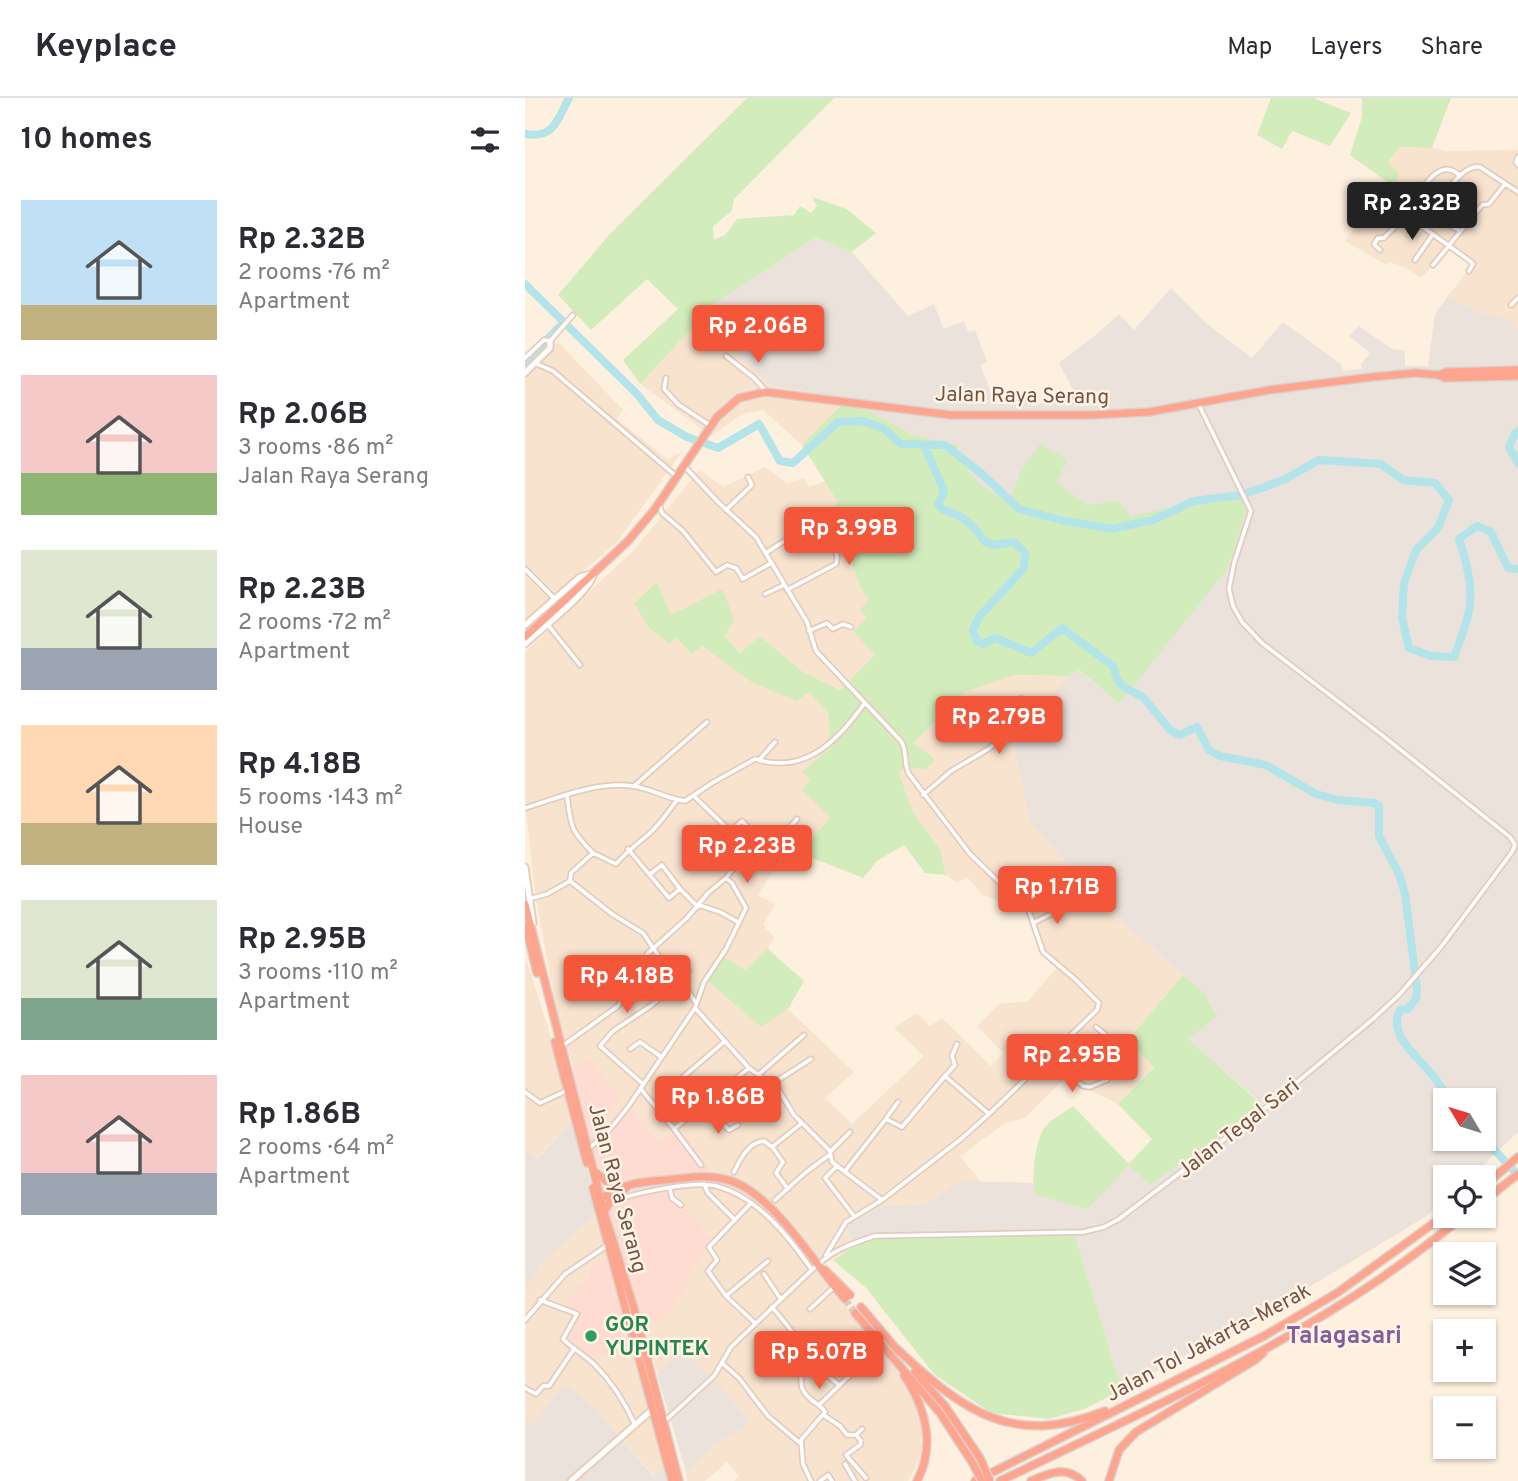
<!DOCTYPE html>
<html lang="en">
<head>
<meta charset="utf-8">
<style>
	:root { --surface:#fff; --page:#f2f2f3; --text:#2b2b33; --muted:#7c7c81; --line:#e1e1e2; --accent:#f35638 }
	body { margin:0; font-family:Overpass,sans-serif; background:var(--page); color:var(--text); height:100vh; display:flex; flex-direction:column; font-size:26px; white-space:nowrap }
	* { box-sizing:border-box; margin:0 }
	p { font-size:23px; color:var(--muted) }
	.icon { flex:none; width:38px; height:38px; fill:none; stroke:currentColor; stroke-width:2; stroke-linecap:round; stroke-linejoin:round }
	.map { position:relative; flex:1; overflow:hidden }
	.sheet { display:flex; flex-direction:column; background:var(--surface); width:525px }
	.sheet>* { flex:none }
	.needle { width:46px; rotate:308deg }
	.buttons { position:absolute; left:908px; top:990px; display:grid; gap:14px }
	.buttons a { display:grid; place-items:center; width:63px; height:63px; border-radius:0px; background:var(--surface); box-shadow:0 2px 5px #0004; font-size:35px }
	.price { position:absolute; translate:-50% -60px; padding:0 16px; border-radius:7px; background:var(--accent); color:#fff; font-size:23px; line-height:46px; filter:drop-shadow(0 2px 4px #0008) }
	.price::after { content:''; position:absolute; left:50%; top:42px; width:21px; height:16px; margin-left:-10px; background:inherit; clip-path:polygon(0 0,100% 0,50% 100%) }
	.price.on { background:#222; color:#fff }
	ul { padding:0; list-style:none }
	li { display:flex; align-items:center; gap:21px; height:175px; padding:0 21px }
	li span { display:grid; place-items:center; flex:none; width:196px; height:140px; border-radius:0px; color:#555 }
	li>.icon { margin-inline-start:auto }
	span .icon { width:84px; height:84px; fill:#fffc; stroke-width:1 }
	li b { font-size:30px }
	h2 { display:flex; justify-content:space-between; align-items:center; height:84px; padding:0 21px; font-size:30px }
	header { display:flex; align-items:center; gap:42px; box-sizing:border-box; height:98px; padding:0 35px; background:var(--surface); border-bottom:2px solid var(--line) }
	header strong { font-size:33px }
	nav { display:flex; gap:38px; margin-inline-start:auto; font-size:24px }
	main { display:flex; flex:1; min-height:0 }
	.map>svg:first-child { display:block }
</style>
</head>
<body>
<header>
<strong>Keyplace</strong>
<nav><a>Map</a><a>Layers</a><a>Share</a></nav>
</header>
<main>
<section class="sheet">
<h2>10 homes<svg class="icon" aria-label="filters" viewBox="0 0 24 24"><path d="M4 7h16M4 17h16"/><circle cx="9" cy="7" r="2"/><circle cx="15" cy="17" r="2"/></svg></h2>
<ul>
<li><span style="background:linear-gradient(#bfe0f5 75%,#c2b280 0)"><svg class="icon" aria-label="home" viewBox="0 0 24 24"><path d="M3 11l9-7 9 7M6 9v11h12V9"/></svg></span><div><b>Rp 2.32B</b><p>2 rooms · 76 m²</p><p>Apartment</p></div></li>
<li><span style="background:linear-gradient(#f6c9c9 70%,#8fb573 0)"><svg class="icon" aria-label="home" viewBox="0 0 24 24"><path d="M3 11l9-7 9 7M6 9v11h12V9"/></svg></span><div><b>Rp 2.06B</b><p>3 rooms · 86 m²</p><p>Jalan Raya Serang</p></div></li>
<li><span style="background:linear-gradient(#dfe7d0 70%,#9aa5b1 0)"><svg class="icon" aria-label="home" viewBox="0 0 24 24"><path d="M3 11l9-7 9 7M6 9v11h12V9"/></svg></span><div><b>Rp 2.23B</b><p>2 rooms · 72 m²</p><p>Apartment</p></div></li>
<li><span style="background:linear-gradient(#ffd9b3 70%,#c2b280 0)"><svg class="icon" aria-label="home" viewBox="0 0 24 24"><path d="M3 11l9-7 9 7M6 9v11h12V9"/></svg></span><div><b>Rp 4.18B</b><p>5 rooms · 143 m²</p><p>House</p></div></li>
<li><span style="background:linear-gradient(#dfe7d0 70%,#7fa58c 0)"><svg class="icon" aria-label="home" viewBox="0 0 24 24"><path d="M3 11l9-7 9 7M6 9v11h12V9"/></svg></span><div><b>Rp 2.95B</b><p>3 rooms · 110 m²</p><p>Apartment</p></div></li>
<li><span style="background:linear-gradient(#f6c9c9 70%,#9aa5b1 0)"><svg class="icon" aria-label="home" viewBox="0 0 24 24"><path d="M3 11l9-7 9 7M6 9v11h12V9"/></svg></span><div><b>Rp 1.86B</b><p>2 rooms · 64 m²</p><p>Apartment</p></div></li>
</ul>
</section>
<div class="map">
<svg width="993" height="1383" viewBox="0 0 993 1383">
	<rect width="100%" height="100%" fill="#fef0de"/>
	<path fill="#f8e3cf" d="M875,49L907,50L922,53L993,52V230L985,223L949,212L923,198L948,166L926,149L896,180L879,169L864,164L862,167L820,143L847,107L869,89L863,65Z
		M174,221L245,287L322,301L277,347L238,312L217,316L186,338L115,286Z
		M33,244L98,312L92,321L142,361L157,354L91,445L0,523V280Z
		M240,369L263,386L279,380L284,389L301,383L314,404L306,410L336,491L344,501L342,519L350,557L315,592L277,573L235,538L216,555L200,538L146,517L132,484L152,540L177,548L228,584L284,593L303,615L306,649L278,674L286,682L305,719L275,755L253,742L244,753L238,751L232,760L249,771L233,797L250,806L238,827L249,839L243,851L220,873L236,929L263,911L329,974L300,1000L327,1026L399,958L369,930L392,915L405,928L417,920L466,968L478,955L452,928L474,906L503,903L534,867L514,853L504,815L485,798L475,803L458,797L442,779L432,785L421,777L415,751L388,714L374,674L378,669L402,671L410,660L389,646L439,593L489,577L545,578L486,635L593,821L658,877L603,942L629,968L593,1006L540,980L500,1020L480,1025L435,1058L456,1084L435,1083L401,1106L348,1109L321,1130L330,1148L291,1171L388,1292L396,1330V1359L383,1383H209L214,1378L202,1364L180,1383H162L161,1374L190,1346L224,1324L156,1254L132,1275L116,1217L132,1225L164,1187L159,1182L187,1141L141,1084L153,1030L133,1046L84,1034L49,972L32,914L10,795L0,705V554L110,451L174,372L199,389Z
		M0,858L39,980L48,1022L11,1061L0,1051Z
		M74,1113L87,1159L54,1187L42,1206L103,1231L141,1370L130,1379L72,1312L8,1326L0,1321V1188L12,1177L15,1166Z"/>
	<path fill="#ffdcd1" d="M64,960L95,999L78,1025L83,1033L105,1009L133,1045L154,1030L189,1078L141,1085L187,1141L160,1182L164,1187L133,1225L116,1217L84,1254L73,1262L41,1238L55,1213L41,1207L54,1187L64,1180L67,1170L87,1159L39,980Z"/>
	<path fill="#ebe2db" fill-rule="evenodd" d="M292,138L327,154L383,218L409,206L419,231L439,223L443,234L450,232L462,264L455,267L471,306H490L504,300L508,308L549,294L534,265L572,236L594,216L609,232L646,190L682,226L727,260L758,224L817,267L818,273L837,271L836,266L845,255L824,238L834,228L867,251L880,253V268H903L910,216L923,198L949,212L985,223L993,230V1034L945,1080H920V1101L900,1119L758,1205L597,1292L550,1137L354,1139L330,1148L321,1130L348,1109L401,1106L435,1083L508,1085L509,1097L563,1111L604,1066L737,1006L664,941L678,894L593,821L506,725L486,635L552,571L594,606L713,396L606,418L592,402L563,407L531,384L494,377L484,403L454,387L440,368L431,346L388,337L322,301L245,287L174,221L190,205ZM920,1003H959V1041H920Z
		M48,1022L74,1113L15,1166L12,1177L0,1188V1051L12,1061Z
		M156,1254L191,1283L225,1325L190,1346L161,1374L132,1275Z
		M40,1286L72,1312L129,1379L141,1370L144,1383H0V1321L8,1326Z"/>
	<path fill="#d3ecbc" d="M222,0H309L209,101L207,113L188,128L189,142L200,137L212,121L269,117L275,108L286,115L292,108L287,99L322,111L351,135L327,154L291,139L190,205L115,286L98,262L153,211L122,181L66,232L33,197L85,136Z
		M746,0H788L826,15L805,48L767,33L757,51L732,37Z
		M837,0H926L907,50L875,49L863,64L874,76L869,89L825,57L837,19Z
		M322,301L388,337L431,346C446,382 450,385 484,403L494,377L515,346L543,362L531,384L563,407L592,402L606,418L713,395L722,410L702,471L594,606L553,571L545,578L489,577L439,594L389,645L410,661L402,671L378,670L374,675L388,714L415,751L421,777L400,775L379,747L352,763L338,780L275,755L305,719L277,692L285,682L277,674L306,649L303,615L284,594L272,603L228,585L177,548L167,556L152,540L144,545L124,530L109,505L132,484L146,517L197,491L209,521L200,538L215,555L235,538L277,573L315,592L350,557L328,533L342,520L335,512L344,501L336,491L306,410L313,404L277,347Z
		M243,851L279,883L263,911L236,929L183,883L199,859L220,872Z
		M658,877L678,894L692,918L664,941L737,1007L625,1087L604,1067L563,1111L509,1097C507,1081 510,1045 518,1032C524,1022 539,1015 548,1008L604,1066L627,1041L593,1006L629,969L603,942Z
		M550,1137L597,1292L559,1311L524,1321L466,1315L409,1276L341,1190L308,1162L330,1148L354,1139Z"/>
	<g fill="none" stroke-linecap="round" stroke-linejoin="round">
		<path stroke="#b2e4e9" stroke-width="8" d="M0,36C29,41 32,22 44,0
			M0,186L112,296L133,322L162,339L193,350L234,326L255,363L268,365L313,324L338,323L358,330L376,346L420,347L457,376L494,411L535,422L587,431L628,422L669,403L715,397L740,389L762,380L794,362L856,366L878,382L910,385L924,402L913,430L891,452L879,485L877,520L884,550L906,558L929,559C949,507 951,495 934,441L952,428L966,434L983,470L993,471
			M0,264L39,224
			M993,333L990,335L984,349L993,365
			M399,347L419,393L413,407C420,415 426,414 434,418C445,424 453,433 460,444L470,447L489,444L500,455L499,470L454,519L448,532L452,543L457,546L471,540L506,555L537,530L588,568L592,581L597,588L618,599L645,632L654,637L672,629L684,652L695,658L741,667L791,696L813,702L849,705L854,708V738L874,776L880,796L892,891L891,900L883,911L875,912C863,936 889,955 903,972C912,982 919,993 927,1003
			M959,1041L993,1077"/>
		<path stroke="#dcc9b8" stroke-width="7" stroke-dasharray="7 3.5" stroke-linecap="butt" d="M320,1201L330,1215"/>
		<g stroke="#e4ccbd" stroke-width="7">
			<path id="street" d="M993,59L991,64L993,67
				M881,117L945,163L948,166L944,173
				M908,118L935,133
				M900,130C911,113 932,66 955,69L993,94
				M855,152L849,146L853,140H859C866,132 875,125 882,116C892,101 912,54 935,78
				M890,162L908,136
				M908,167L957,107L964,106L980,86
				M986,207L993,200
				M201,258L229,280L240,292
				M0,260L19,242L25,243L48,217
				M10,265L28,273L151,378
				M141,280L139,291L154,307L186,328
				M160,369L194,405L231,439L282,524L291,553L376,643C383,654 378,665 384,676L445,756L504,813L518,854L551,882L574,905L572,912L464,1016L436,1041L357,1102L321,1124L301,1157
				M134,406L137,415L158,433L191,474L202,467L211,470L218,481L246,465
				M201,412L227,387L223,379
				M241,455L256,445L287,430C297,439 317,448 311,466L262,492
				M0,471L30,501
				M240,496L259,487
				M23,527L55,567
				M284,533L302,525L308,531L318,526L326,529
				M234,662L250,644
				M109,688L182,624
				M398,697L426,673L465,650L502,612V606L496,600
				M42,698C46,728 45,732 68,755L46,775L45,783L87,816L118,835L143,872L155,881L171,905
				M170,699L203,731L209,730L217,723L236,743L259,736L272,721
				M0,710C33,700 72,683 107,688C125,690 142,701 160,703L187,685L230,661C279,677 312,644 339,606
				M103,751L144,800L155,791
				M68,755L91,766C101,754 112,746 124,736C135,726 143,714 152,702
				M125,776L137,767L155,791L173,809
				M4,801L22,796L45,783
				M174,807L195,814L213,824
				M510,824L526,816L533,805
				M170,910L224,970L253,991L269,1017L305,1053L307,1064L357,1102
				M571,929L588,943
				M36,949L93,908L96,902L91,893L119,868L122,856L162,820L183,795L201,780
				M105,951L115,944L135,958
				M525,959L558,988L565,989L582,982
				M233,977L279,937
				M420,978L430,967L427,958L432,946
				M154,982L204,1032L213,1027
				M118,986L75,948L88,933L127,907L164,873
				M247,986L286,961
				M149,987L199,944
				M115,990L149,1031L224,970
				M0,994L15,1005L43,992
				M362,1019L373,1004
				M149,1031L176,1067
				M247,1049L277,1025
				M62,1052L81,1036L103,1009L170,910L179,884L201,851L221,810L207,785L201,780L232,740
				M305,1054L325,1034
				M312,1068L300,1080L329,1118
				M320,1073L361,1021L377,1029L420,978L464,1016
				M209,1074C215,1061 224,1044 239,1043L248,1050L258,1064L251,1075L263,1091
				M179,1086L183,1095L210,1122
				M145,1091L147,1100L156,1107
				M90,1102C113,1095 168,1082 191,1088C232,1098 264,1139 287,1172
				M250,1102L280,1075L304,1057
				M226,1105L184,1149L192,1162L183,1173L201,1198L230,1225
				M294,1166C309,1151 330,1145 349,1138L558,1134L579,1129L594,1121L747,1005L848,921L874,897L916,849L987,754L990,747L985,739L857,637L737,545L717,524L708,508L704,491L709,465L726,413L673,305
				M239,1176L255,1200
				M201,1198L243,1163
				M15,1202L52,1216L38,1241C47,1250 59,1257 69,1266C87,1284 100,1304 110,1327
				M247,1209C259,1224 275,1239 277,1259C279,1270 273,1282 278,1292C283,1303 295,1305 300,1314L276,1342L278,1366L286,1383
				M285,1211L309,1189
				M0,1222L40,1176L83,1147
				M198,1266L214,1280L243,1318L276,1346
				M278,1269L295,1271L314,1287
				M0,1290L11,1296L18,1288H24L49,1251
				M294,1307L342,1261
				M300,1318L315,1328L322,1337H331L336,1343L335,1347L321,1357L341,1380
				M140,1323L189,1278L206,1249L291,1168
				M331,1337L337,1331
				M320,1366L330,1383
				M295,1383L303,1377L307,1383"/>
		</g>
		<g stroke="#eacdb9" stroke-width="9">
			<path id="secondary" d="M0,275L25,250V243
				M0,527L55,479L65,476
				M0,546C15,532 63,495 68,478
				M0,769L8,825
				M46,1383L128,1311"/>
		</g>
		<g stroke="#dbd2ce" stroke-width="10">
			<path id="highway" d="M914,277L921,274L993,272
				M0,539L103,443L130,411L192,319L214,300L240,294L426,317H566L624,314L744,292L847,279L890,275L914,277L920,280L993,278
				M0,806L79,1114L108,1207L154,1383
				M1,829L12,875
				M30,944L62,1065
				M69,1073L81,1083L96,1090
				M959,1088L993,1059
				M68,1090L147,1383
				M75,1103C91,1086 117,1084 140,1082C158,1080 176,1077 194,1080C244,1086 288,1165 320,1201
				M959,1103L993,1076
				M79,1114L87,1101L101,1090
				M300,1172L325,1197
				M336,1209L374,1254
				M330,1215L415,1315L447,1364
				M372,1251C438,1313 487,1350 580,1313
				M390,1274L420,1308L455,1360
				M379,1277C400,1309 411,1347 392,1383
				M450,1383L739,1238L812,1195L920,1117
				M475,1383C591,1327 709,1274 818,1205C861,1179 900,1149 939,1118
				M506,1383C524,1375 541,1367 557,1383
				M584,1383L594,1352L611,1334L730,1262L738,1255"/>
		</g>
		<use href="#street" stroke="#fff" stroke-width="3.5"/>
		<use href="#secondary" stroke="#fff" stroke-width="5"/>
		<use href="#highway" stroke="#fea58f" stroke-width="7"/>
		<g stroke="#dbd2ce" stroke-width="10" stroke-linecap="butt">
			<path id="highway-bridge" d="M455,1360L465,1383
				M447,1364L457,1383"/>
		</g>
		<use href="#highway-bridge" stroke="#fea58f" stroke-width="7"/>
	</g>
	<circle fill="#2e9e5b" stroke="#fff4e6" stroke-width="2.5" cx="66" cy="1238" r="7"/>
	<g text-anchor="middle" stroke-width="5" stroke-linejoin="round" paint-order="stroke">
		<g font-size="21" fill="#765344" stroke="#fff4e6">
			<text transform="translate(497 297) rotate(1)" y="7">Jalan Raya Serang</text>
			<text transform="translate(713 1030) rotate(-38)" y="7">Jalan Tegal Sari</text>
			<text transform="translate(93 1090) rotate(75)" y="7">Jalan Raya Serang</text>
			<text transform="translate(683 1244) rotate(-28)" y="7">Jalan Tol Jakarta–Merak</text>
		</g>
		<g font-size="21" font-weight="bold" fill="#27864d" stroke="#fff4e6" text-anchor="start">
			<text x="80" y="1233">GOR<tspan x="80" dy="24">YUPINTEK</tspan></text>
		</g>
		<g font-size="24" font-weight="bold" fill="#825f9a" stroke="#fff4e6">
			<text x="819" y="1245">Talagasari</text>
		</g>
	</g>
</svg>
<div class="buttons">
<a><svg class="needle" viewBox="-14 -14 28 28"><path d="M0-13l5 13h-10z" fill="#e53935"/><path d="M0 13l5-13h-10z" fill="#7c7c81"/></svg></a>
<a><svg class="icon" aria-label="locate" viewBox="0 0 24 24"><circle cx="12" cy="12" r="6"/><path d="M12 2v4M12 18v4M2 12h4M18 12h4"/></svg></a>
<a><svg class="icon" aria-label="layers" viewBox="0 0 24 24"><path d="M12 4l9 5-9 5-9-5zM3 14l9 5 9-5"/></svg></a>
<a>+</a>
<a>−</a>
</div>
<b class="price on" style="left:887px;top:144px">Rp 2.32B</b>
<b class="price" style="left:233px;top:267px">Rp 2.06B</b>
<b class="price" style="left:324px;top:469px">Rp 3.99B</b>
<b class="price" style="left:474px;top:658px">Rp 2.79B</b>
<b class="price" style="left:222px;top:787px">Rp 2.23B</b>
<b class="price" style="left:532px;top:828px">Rp 1.71B</b>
<b class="price" style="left:102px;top:917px">Rp 4.18B</b>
<b class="price" style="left:547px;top:996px">Rp 2.95B</b>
<b class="price" style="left:193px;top:1038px">Rp 1.86B</b>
<b class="price" style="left:294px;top:1293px">Rp 5.07B</b>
</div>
</main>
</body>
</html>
